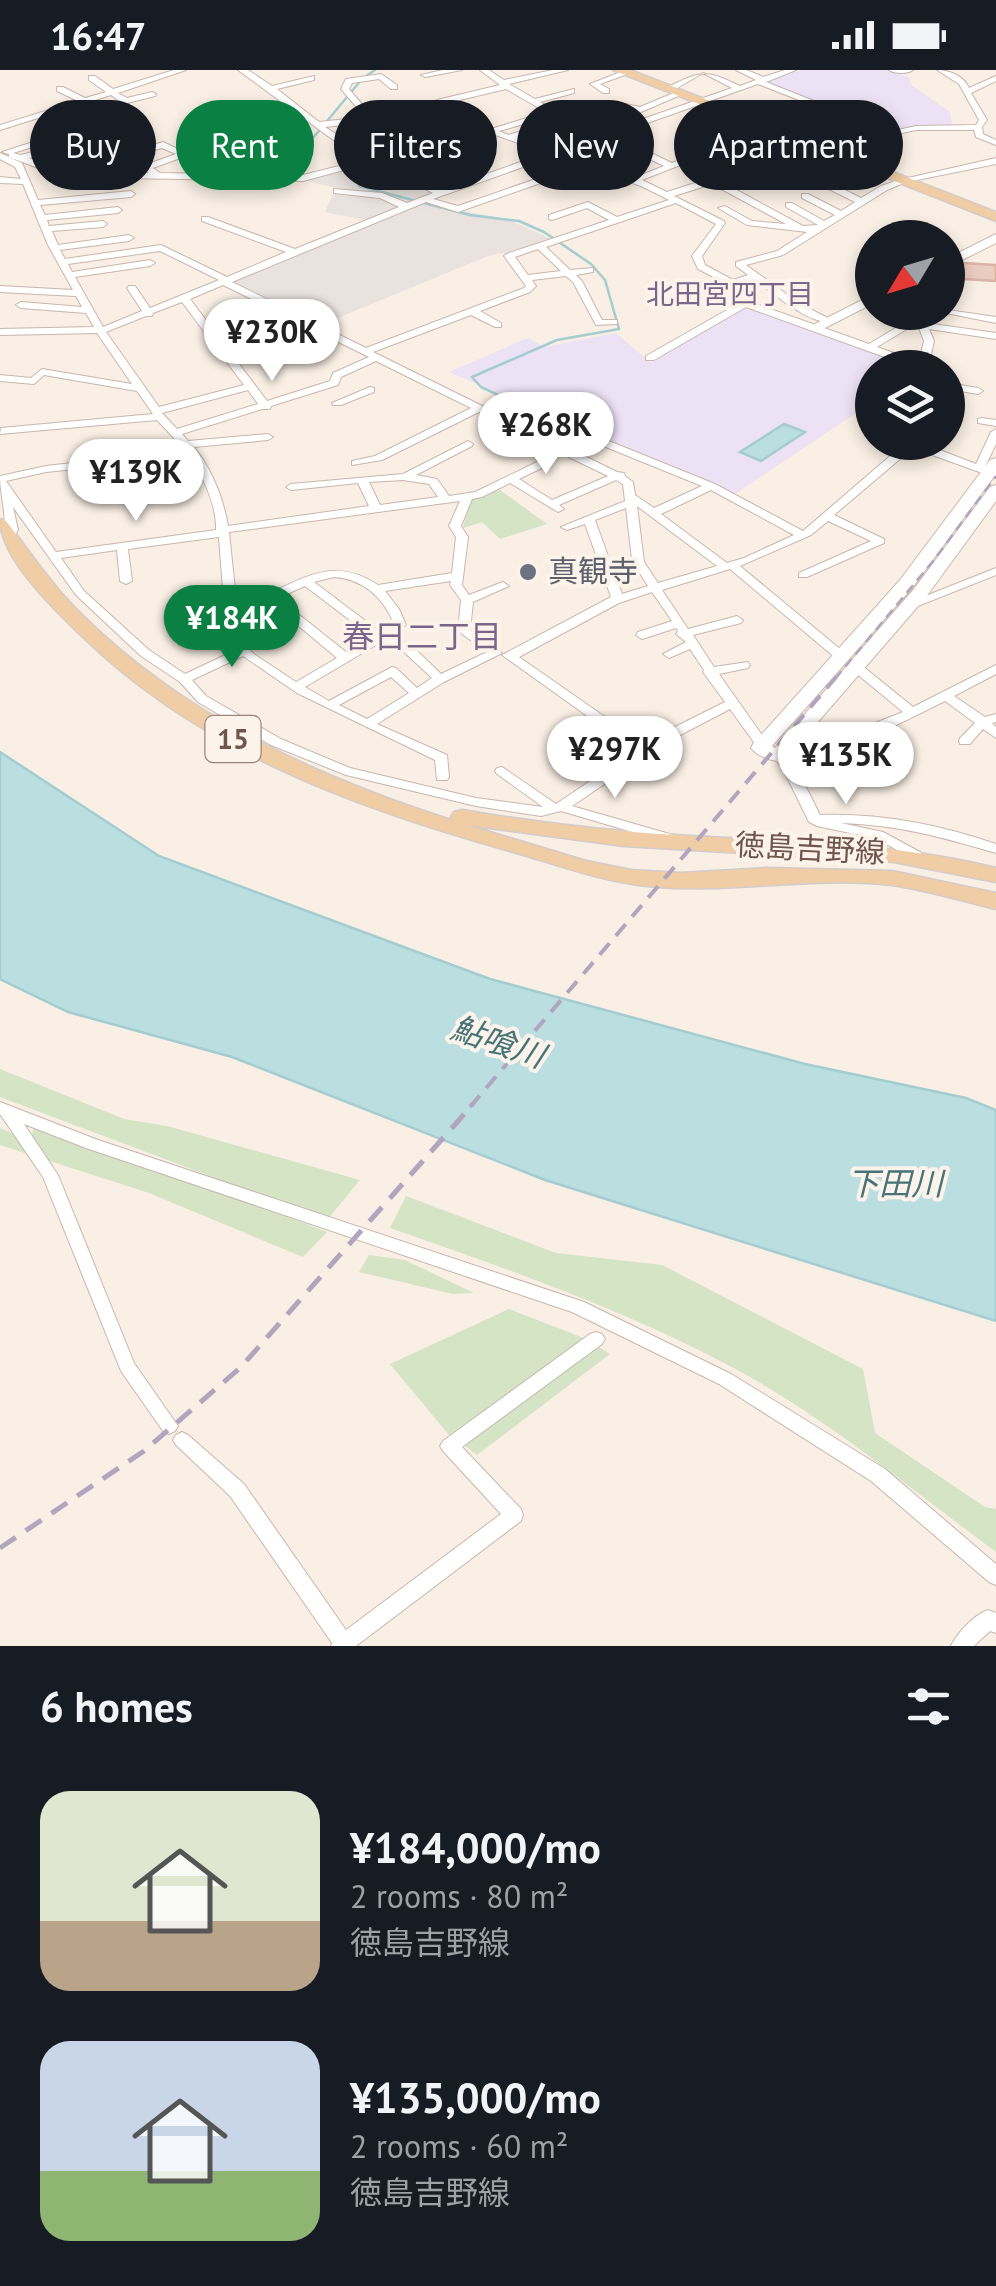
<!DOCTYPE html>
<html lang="en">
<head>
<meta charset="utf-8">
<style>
	:root { --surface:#171b24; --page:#20242c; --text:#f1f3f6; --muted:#9ea1a6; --accent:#0b8043 }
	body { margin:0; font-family:"PT Sans","Noto Sans JP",sans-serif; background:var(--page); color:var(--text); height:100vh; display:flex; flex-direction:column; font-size:38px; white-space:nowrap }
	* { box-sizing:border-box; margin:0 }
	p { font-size:32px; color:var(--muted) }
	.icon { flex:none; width:55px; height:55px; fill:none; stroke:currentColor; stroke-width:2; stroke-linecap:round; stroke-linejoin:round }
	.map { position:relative; height:1576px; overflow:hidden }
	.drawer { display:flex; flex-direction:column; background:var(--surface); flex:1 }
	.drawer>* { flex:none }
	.top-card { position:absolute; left:30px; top:30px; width:938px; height:90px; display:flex; gap:20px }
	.needle { width:65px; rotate:232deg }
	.buttons { position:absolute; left:855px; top:150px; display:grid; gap:20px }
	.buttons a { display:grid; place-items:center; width:110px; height:110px; border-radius:50%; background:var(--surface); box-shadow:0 5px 15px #0003; font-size:50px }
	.price { position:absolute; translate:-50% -85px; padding:0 22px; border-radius:35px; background:#fff; color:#222; font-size:32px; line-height:65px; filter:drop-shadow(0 2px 5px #0008) }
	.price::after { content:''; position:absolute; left:50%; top:60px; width:30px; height:22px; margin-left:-15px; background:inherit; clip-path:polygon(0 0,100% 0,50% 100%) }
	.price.active { background:var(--accent); color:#fff }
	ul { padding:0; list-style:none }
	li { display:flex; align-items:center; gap:30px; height:250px; padding:0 40px }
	li span { display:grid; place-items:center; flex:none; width:280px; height:200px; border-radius:30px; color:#555 }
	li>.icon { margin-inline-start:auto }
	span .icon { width:120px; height:120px; fill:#fffc; stroke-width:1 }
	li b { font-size:42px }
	h2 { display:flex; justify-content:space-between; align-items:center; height:120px; padding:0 40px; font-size:42px }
	.pill { padding:0 35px; border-radius:45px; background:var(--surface); box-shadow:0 5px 15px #0003; font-size:35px; line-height:90px }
	.pill.active { background:var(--accent); color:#fff }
	.status { display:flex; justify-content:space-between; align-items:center; height:70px; padding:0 50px; background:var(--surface); direction:ltr }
	.status svg { height:28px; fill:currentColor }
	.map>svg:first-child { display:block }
</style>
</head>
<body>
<div class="status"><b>16:47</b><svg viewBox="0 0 49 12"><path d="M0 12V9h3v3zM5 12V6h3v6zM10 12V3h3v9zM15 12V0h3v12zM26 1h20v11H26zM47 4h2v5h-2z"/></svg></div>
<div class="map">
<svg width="996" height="1576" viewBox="0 0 996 1576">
	<rect width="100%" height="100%" fill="#f9efe4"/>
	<path fill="#e9e2de" d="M377,91L438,122L417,131L509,150L556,171L488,186L318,256L232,211L370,151L325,142L336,118L307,111Z"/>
	<path fill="#ece1f5" d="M801,0H889L910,8L911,15L950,42L952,56L841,71L821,58L832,54L823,49L827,43L819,33L764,12Z
		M744,236L916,297L872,298V332L735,424L449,302L528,268L545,277L616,263L651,293Z"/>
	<path fill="#d4e4c5" d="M500,420L547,454L500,469L482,452L463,458L471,428Z
		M0,999L124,1049L167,1056L360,1110L327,1150L0,1027Z
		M0,1058L30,1071L34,1058L187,1108L327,1162L303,1187L149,1123L0,1075Z
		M406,1126L556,1183L662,1195L863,1299L875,1363L985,1437L996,1439V1482C909,1418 824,1345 728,1295C620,1238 505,1198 390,1158Z
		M369,1185L405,1190L474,1223L453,1224L359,1202Z
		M509,1239L586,1269L449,1365L390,1294Z
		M597,1276L610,1284L477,1385L461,1373Z"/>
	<path fill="#bbdee0" stroke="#a3cdd0" stroke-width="2.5" d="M784,354L805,362L761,391L740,382Z
		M0,682L159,786L490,909L805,994L966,1028L996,1040V1251L545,1110L232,987L68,942L0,909Z"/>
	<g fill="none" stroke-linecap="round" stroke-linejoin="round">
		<path stroke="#a3cdd0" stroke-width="2.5" d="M283,104L362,9L375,0
			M359,116L470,145L519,151L544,162L591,194L605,210L619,259L557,270L472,307L481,317L548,348"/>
	</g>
	<path fill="#ebcdbf" stroke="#dbb3a2" stroke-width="2.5" d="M963,193L996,195V211L948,208V201Z"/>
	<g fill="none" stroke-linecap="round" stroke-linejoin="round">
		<g stroke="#c8b6ac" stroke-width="2">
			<path id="street" d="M174,0H186L118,23L127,28L152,22L156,24L155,26L119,35L115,33L119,31L111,25L0,60V55L78,31L57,21V17H63L85,28L106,22L89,10V6H95L113,19Z
				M238,0H248L272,16L314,6V10L277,19L319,52L365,47L341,19L346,9L381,4L397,15V19H391L379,9L352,13L349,19L373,47L401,44L438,34L437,30L500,15L480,0H489L504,10L553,0H568L509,14L535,29L574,19V23L540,32L567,48L620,33L640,37L676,22L683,24L641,42L620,37L572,51L594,66L732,18L703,3L677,18L670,16C703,0 706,0 740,16L756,10L736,0H747L763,7L785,0H796L766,12L819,33L785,60L778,58L809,34L758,14L613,65L672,93L765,57L772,59L642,110L667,122L814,75H820V79L720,111L803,156L818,155L786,137V133H792L824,151L835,145L802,128V124H808L841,141L855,132L829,119V115H835L861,128L881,116L904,108L908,111L887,120L783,185L746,195L800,234L830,249V253C803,250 776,225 754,209L735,215L720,224L734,236L742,231H748L869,274L914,247L912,242H922L926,253L996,263V269L929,259L934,271L928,298H915L746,237L654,290H646V286L727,240L709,224L725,213L698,199L692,186L716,154L676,133L546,177L570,200L593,198V202L576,205L582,211L602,250H617V254L596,255L573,212L566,206L532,210L536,216L530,222L480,241L501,253V257H495L471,245L373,282L531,360L549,350H557L715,414L803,461L904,374L903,372H919L976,394L991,362L996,359V374L985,397L996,401V408L913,378L834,445L884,469V473L807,507H799V503L871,471L828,451L811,465L740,496L846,584L848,587L846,590H838L730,499L662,520L688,559L737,546L743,550L741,553L693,565L714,597L748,592L750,595L748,598L719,604L769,675L768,678H758L730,639L665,673L572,736L680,767L682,770L680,773H670L561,741L541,746L476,736L346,705L271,675L198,632L180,612L141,586L76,525L13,437L18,460L13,468L9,469L3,466C8,451 0,424 0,406L46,396L185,380L157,350L0,364L1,358L153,344L137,321L44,305L34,314L0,311V305L31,308L42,299L132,314L97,263L0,265V259L94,257L86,243L21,238L16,235L21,232L82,237L76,226L0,222V216L73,220L48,175L23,114L0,113V107L21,109L15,97L0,89V83L22,93L38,130L131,121L135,124L131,127L40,135L45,145L118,137L122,140L118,143L47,150L49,156L103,151L107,154L103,157L52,161L58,175L129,165L134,168L129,171L60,180L65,189L161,175L227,207L286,182L202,151V147H208L295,179L399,137L380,128L334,123V119L382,123L407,133L433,123L374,92L303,111L121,108L86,116L9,87V84L2,82L52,66H55V70L13,83L21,85L70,72V76L29,88L47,95L94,81L91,77L92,75L138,62L142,64L141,66L101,78L123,102L149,103L125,84L163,72L184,82L222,70L255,81L251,84L222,75L191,85L224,100L274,85L278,88L230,104L303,105L367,89L336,72ZM506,19L546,42L491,59L447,33ZM444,38L471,54L375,86L360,79L325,57L369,52L387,70L391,68L377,51L401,48ZM552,46L559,50L508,65L499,61ZM565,54L587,69L554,80L517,67ZM476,58L546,83L441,120L382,89ZM606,68L664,96L634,108L562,83ZM162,78L176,84L148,94L136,85ZM98,85L115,104L87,110L55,98ZM554,86L579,94L458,136L433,129ZM183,87L219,104L160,103L153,98ZM586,97L641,116L669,130L617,147L588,132L549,145V149L552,150L587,138L609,150L506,184L504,186L526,216L524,218L366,278L232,212L426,132L458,142ZM712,114L786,154L752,151L725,136L718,138L747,155L807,162L777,181L736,192V196L748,205L733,210L705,195L702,186L725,153L724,151L674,126ZM538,179L561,201L528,205L515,187ZM160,181L219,210L150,238L135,216H129L127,218L142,241L103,257L75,207L150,196L155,193L150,190L72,202L68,194ZM223,215L306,256L268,268V272H274L314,260L369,287L333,303L330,311L267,331L190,229ZM182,232L244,315L159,337L106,262L146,246H152L153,243ZM917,253L924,271L919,292L877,277ZM376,291L471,338L375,386L352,391V395L382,390L479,342L543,374L537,392L475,422L449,426L437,409L416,405L472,376L473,374L468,371L403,404L291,414L286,417L291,420L358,413L369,436L228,456C223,427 212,400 194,377L268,370L273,367L268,364L188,371L182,364L262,339H270L271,336L338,315L341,307ZM248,320L258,334L177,359L162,343ZM554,356L702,416L654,438L635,425L633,412L625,406L624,403L617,402L540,364ZM552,379L608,406L552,430L519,409L546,396ZM190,386C203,407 217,436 216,460L56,482L6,411L46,402L104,396V416L109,419L114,416V394ZM403,410L429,414L438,427L380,435L369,412ZM616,410L623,414L625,431L561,457L567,460L585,454L611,527L502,585L597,653H605L607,650L605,647L519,587L619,533L652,522L672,551L638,562L636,565L642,569L676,558L678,561L676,564L686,572L663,584L669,588L690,579L704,600L703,602L725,632L655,667L556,734L502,697L497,698L495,701L497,704L543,737L476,728L350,698L281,669L206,626L192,610L243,586L297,623L435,690L437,710H447L449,707L447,685L377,654L444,612L502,583L470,560L473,532L509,516L503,512L469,525L462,515L468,467L461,456L472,429L482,427L510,413L558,442L564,439L559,435ZM711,420L794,465L744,488L727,493L661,444ZM460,431L449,456L456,467L452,503L378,515C335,487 308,506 266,525L264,527L266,529L337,588L296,612L254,584L234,565L235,520L229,462ZM637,436L717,496L658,513L644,492ZM626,438L632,489L610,492L595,450ZM219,467L223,520L222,566L236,580L185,604L149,580L84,521L61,488L117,480L120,511L126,514L132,511L128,479ZM635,496L648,516L622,524L613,499ZM334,507C363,509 384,528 394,554L380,562L314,512ZM451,511L450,515L461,530L458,561L487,582L441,604L411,575L389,566L406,555L399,539L385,521ZM305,516L372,567L346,582L278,528ZM381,572L403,581L432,608L417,618L396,598L392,597L329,631L305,617ZM391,607L409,623L367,649L339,635Z
				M443,0H462L425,7L421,5Z
				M889,0H913C908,4 894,4 889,0Z
				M937,0C949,0 964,6 969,18L996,6V11L971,23L987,50L982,57L983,64L996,70V75L976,67L974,60H916L828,79L824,76L916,56L976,55L979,50L959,14Z
				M623,1L630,3L600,14L609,19V23H603L590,14Z
				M996,88V94L912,111L908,108Z
				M948,240L996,247V253L941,242H948Z
				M948,313L978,318L983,321L978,324L948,319Z
				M370,317L374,318V322L341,335H333L332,333Z
				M982,348L996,350V356L978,353V349Z
				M996,498V505L913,538L909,539L903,535Z
				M856,593L860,594L913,637L996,595V604L954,626L985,647L996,644V652L992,653L996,657V668L983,659L970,674H960L959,671L960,668L975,653L945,631C897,655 843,684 789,689L795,695L820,745C881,743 938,754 996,774V783C941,767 899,755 841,753L883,762L920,782L922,785L915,789L874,768L817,756L809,752L782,697L772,686L773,683L800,680L822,674L903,642L852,600L850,597Z
				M0,1032L98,1070L584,1232L731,1304L885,1399L996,1494V1515L989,1512L871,1411L719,1314L572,1242L86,1078L24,1054L58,1105L134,1293L178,1356L175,1361L169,1364L163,1361L121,1301L43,1107L0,1044Z
				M596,1262L602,1264L605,1269L602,1274L462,1377L521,1439L523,1445L521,1451L356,1576H331L332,1573L230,1426L176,1375L173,1370L176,1365L182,1362L188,1365L244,1414L346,1560L501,1444L443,1381L440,1376L443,1371L590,1264Z
				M988,1540L996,1543V1563L990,1561L974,1576H951C957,1563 974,1545 988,1540Z"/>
		</g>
		<g stroke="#cdb8ad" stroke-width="2">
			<path id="secondary" d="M996,164V173L948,197V188Z
				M872,225V234L819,261L807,258Z
				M996,388V404L912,518L772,676L775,678L914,519L990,417L996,415V431L926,527L785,690C774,693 758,687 751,678L753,674L900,510L990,390Z"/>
		</g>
		<g stroke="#d4ccca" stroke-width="3">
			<path id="primary" d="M613,0H630L996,142V151Z
				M0,449L6,451C29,481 51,514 78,541C183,646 314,706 454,751L451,747L454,742L462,740C538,753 614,762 691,766C794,772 895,773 996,798V812L894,792L624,776L467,755L586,791L631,800L680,803L767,798L892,801L996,823V839C962,831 927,820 892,815C814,806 735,823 657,817C605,813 559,795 510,781C356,738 203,682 86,570C58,543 0,489 0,449Z"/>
		</g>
		<use href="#street" fill="#fff" fill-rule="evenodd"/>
		<use href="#secondary" fill="#fff" fill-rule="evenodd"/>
		<use href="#primary" fill="#f0cda4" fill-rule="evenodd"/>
		<path stroke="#b1a5c0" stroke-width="2.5" stroke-dasharray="10 6" stroke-linecap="butt" d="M835,609L934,490L996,406"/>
		<path stroke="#b1a5c0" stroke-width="4" stroke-dasharray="15 10" stroke-linecap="butt" d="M470,1037L837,606"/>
		<path stroke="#b1a5c0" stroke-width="5" stroke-dasharray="19 12" stroke-linecap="butt" d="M0,1478L144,1381L241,1297L473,1034"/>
	</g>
	<circle fill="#6b7280" stroke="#fcf3ea" stroke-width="4" cx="528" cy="502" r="10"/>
	<g text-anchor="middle" stroke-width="8" stroke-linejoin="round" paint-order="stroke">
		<g font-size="28" fill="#7a658b" stroke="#fcf3ea">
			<text x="730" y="234">北田宮四丁目</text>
		</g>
		<rect fill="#fcf3ea" stroke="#99857c" stroke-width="2.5" x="205.5" y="646" width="55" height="46" rx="8"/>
		<g font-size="28" font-weight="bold" fill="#6e564d">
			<text x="233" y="679">15</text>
		</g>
		<g font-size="30" fill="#5b616d" stroke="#fcf3ea" text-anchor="start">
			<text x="548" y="512">真観寺</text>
		</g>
		<g font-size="30" fill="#6e564d" stroke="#fcf3ea">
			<text transform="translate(810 779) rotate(3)" y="10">徳島吉野線</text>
		</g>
		<g font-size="32" fill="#7a658b" stroke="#fcf3ea">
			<text x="422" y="578">春日二丁目</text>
		</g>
		<g font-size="32" font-style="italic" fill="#477478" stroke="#fcf3ea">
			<text transform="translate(498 972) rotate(19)" y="11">鮎喰川</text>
			<text x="895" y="1125">下田川</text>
		</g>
	</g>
</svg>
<div class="buttons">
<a><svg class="needle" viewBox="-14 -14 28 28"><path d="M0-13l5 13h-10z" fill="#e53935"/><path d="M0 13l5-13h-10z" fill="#9ea1a6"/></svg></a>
<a><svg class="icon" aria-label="layers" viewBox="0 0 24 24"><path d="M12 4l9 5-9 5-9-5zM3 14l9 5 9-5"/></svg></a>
</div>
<b class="price" style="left:272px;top:314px">¥230K</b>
<b class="price" style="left:546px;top:407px">¥268K</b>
<b class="price" style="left:136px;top:454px">¥139K</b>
<b class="price active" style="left:232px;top:600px">¥184K</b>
<b class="price" style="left:615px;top:731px">¥297K</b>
<b class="price" style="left:846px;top:737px">¥135K</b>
<div class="top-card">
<a class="pill">Buy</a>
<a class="pill active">Rent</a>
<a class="pill">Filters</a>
<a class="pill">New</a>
<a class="pill">Apartment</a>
</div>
</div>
<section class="drawer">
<h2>6 homes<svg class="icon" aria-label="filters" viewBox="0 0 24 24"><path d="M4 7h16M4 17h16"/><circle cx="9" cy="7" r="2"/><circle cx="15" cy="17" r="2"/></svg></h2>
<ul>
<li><span style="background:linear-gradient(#dfe7d0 65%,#b9a48a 0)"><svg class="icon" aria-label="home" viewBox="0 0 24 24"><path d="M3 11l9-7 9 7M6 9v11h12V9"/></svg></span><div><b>¥184,000/mo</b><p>2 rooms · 80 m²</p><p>徳島吉野線</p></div></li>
<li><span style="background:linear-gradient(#c9d6e8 65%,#8fb573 0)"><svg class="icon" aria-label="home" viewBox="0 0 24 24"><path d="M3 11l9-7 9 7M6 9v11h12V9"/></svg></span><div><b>¥135,000/mo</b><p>2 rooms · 60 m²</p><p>徳島吉野線</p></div></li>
</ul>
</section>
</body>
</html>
